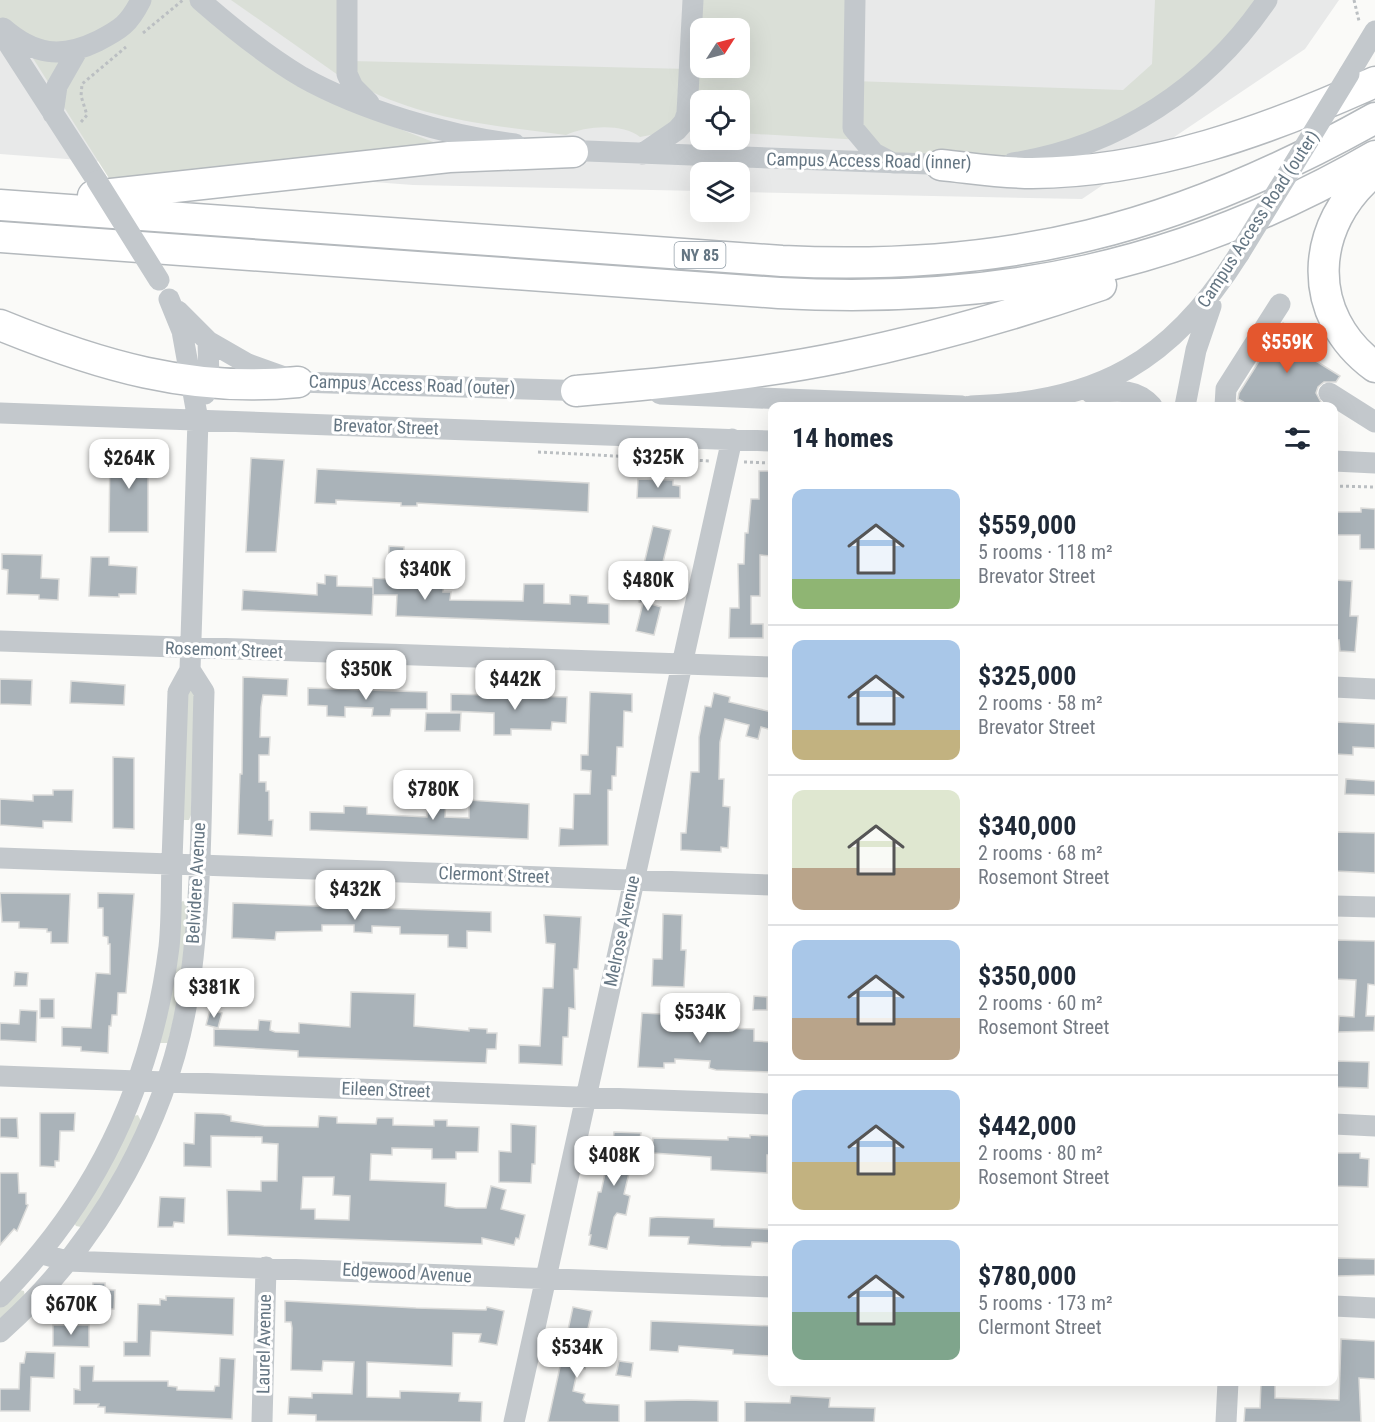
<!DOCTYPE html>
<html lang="en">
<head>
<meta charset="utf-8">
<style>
	:root { --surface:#fff; --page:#f2f2f3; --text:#1f2937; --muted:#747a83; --line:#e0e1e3; --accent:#e4572e }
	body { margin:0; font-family:"Roboto Condensed",sans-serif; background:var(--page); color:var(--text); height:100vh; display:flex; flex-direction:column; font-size:22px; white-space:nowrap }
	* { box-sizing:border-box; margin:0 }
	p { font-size:20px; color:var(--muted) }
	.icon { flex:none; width:33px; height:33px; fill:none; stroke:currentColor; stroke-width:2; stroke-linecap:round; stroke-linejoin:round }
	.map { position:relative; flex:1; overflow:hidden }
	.side { position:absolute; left:768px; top:402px; width:570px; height:984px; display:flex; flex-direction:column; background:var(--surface); border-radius:12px; box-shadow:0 6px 24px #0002 }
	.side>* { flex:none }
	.needle { width:39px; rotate:54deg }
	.tools { position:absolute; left:690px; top:18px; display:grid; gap:12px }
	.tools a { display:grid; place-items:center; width:60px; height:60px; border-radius:12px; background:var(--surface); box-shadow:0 6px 24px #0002; font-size:30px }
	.price { position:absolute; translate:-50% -51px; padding:0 14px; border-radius:12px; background:#fff; color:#222; font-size:20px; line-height:39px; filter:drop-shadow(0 2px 3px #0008) }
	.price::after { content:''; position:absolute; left:50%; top:36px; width:18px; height:14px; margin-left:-9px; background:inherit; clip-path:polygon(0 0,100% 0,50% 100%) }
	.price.selected { background:var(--accent); color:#fff }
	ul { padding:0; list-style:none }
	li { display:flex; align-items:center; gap:18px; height:150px; padding:0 24px }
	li+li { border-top:2px solid var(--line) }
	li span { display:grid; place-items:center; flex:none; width:168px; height:120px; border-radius:12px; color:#555 }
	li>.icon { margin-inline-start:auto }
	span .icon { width:72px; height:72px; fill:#fffc; stroke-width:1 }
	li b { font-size:26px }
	h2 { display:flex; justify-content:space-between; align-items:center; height:72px; padding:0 24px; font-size:26px }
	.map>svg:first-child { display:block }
</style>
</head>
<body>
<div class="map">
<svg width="1375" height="1422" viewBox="0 0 1375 1422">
	<rect width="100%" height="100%" fill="#fafaf8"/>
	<path fill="#e8e9e9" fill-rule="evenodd" d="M0,0H1339L1305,49L1082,199L740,192V172H700V191L413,185L0,154ZM700,28H740V68H700ZM700,100H740V140H700Z"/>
	<path fill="#dadfd7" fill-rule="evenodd" d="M0,0H198L343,107L441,145L112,183L29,52L0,25Z
		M231,0H338V75Z
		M693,0H856L853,81L1123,90L1152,64L1155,0H1267L1177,96L1056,155L893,163L862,140L740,133V100H700V131L677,130L640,137C622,123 586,126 566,135C496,126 426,120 362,87L351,61L689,69ZM700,28H740V68H700Z
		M184,687H196L191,815L189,820H183Z
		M183,901L188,904L180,991L168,1043H159L179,903Z
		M138,1115L142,1123L103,1196L81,1227L76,1226L73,1221L133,1116Z
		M20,1290L24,1291L25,1297L0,1320V1304Z"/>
	<path fill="#aab3b9" stroke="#dcdcda" stroke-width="1.5" fill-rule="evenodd" d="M1283,323L1319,346L1311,358L1340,376L1336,382H1324L1318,387L1316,393L1322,404L1320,406H1250L1238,399L1239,393Z
		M110,447H148V532H109Z
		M251,458L284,460L276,552H246Z
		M317,469L589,483L588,512L417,503V506H401V503L336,500V504L315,503Z
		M759,471H772V556L760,555V596H751V624H763V638H729L730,608H739L738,564H744L745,533H748L751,499H759Z
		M638,479L673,480V485L680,486V498H637Z
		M1361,508L1375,509V549H1360V535H1334V512H1361Z
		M653,526L671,530L662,566L657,565L655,571L643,568Z
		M389,546L404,547L403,579L444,581L443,592H451L450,600L523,601L524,584H544V603L570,604V595L588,596V603L609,604V624L396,616L397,595H373L372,615L242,610L243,590L317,595V583L325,584V575L337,576V586L373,587V594V578L388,579Z
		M2,554L42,555L41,578L59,579L58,600L39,599V595L7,594L8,570L2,569Z
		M91,557H109V565L137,567L136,594H119V597L89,596Z
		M1334,580L1352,581L1350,616H1358L1355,652L1340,651L1339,640H1334Z
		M642,586L655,589L651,604L661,607L654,635L636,631L643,603L639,602Z
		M243,677L288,679L287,696L263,695L261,707L260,737H270L269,755H259V782H266V791H269V820H273L272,836L238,834L240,774H242Z
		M0,679L32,680L31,705L0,704Z
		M71,681L125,685L124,705L70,703Z
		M308,688L427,692V709H391L390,716H372L373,708L345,707V717L327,716V706L308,705Z
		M590,692L632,694V712L624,711L623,747H617L616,776H612V790H608V845L559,846L560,828L573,829L574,794H590L591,771L581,770V755H588Z
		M714,693L730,697L729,702L772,712V730L761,727L758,739L746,736L749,725L725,719L720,742L719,779H724L723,806L730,807L728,848L721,847V852L681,850V833H686L691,772H699V737L705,706L711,707Z
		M451,694L567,697L566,723L552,722L551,730L511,729V735H494V713L451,711Z
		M426,713H461L460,731H425Z
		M1336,722L1375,724V748L1353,747V755L1335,754Z
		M113,757L134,758V829L113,828Z
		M1346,779L1375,781V795L1345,794Z
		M53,790H73L72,822L43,821V828L0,825V799L33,801V795H53Z
		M428,798L446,799L445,817L469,818V800L529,804L528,839L310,830V812L344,813V806L367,807V814L427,817Z
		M1336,832L1375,833V873L1335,871Z
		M0,893L70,894L68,943H51V932H47V929L19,928V922H2Z
		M98,893L134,894L126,993H118L117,1015H112L111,1026H109L108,1053L81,1051V1047L62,1046V1027L91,1028L96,973L110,974V944H108V937L103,936V908H98Z
		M233,903L491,912V932L467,931V948L448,947V935L400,934V927L372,926V933L354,932V925H322V931L276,932L275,940L232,938Z
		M663,914L682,915L681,950H686L684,987L652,986L653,959H662Z
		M544,915L581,917L578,969H574L575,1009L569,1008L568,1037H563L562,1065L519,1063V1045L540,1046L543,988H553L555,944L546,943Z
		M1334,940L1375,941V985L1368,984L1366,1016H1375L1374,1031L1338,1032L1339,1016L1354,1017L1356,980L1334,979Z
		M15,972L28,973L27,986H14Z
		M351,992L415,994L414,1026L469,1031V1028L487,1029V1033H497L496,1049H487L486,1063L298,1057V1051L214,1046V1029L258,1030L259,1020L271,1021L270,1030L275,1032L299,1033V1023L350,1027Z
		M754,996L767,997V1010H753Z
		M40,999H54V1018H40Z
		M681,1006H696L695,1027L754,1029V1041L772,1042V1072L716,1070L709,1068L710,1061L675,1059V1063H664V1068L638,1067L642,1013L681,1015Z
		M20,1010L37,1011L36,1042L0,1040V1023L19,1024Z
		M210,1010L222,1013L218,1028L206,1025Z
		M1334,1061L1369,1062L1368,1088L1334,1087Z
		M40,1113H75L74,1131H60L59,1161H55V1167L40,1166Z
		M195,1113L223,1114L231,1116V1121L264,1126L318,1127L319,1116L337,1117V1123L376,1124L377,1118H393V1125L434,1126V1120H447V1126L479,1127L478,1152H456V1159H432V1149L392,1148V1155L371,1154L370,1180L446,1183L445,1206L456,1208H486L491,1186L506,1190L501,1209L525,1215L519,1239L516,1238L514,1245L482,1238V1244L228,1235L227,1190L261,1191V1181H277L278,1144L262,1143V1137L211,1136V1167L184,1166V1143L194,1144ZM303,1177H334L333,1195L350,1196L349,1220L315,1219V1209H301Z
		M0,1118H17L18,1138L0,1137Z
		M511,1124L536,1126L535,1164H532L531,1183L499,1182V1151L511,1152Z
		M614,1132L641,1133L640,1138H643L633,1170L630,1169L624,1194L630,1196L626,1215L617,1213L614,1217L607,1249L589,1245L591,1235H589L598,1192H601L608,1159H611Z
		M750,1135L772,1136V1155H767V1173L711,1170V1157L652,1153L653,1138L728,1140V1137L750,1138Z
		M1334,1153H1360V1158L1369,1159L1368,1187L1334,1186Z
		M0,1173H18L19,1193H26V1204L28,1205L17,1231L14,1229L0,1245Z
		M160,1197L185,1198L184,1223L174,1222L173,1227H158Z
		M658,1217L714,1219V1227L772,1229V1243L752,1242L751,1247L721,1246L688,1244L689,1237L649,1236L650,1218Z
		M1337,1258L1375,1259V1275L1337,1276Z
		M93,1283H105V1290H115L114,1309H91Z
		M166,1296L234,1298L233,1335L151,1331L150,1356H124V1342H137L138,1304L160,1305V1299L166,1300Z
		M285,1301L416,1308L486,1310L487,1307L504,1311L497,1345L479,1342L481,1334L453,1333L452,1366L367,1362V1397L400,1398V1391L460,1393L459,1401L482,1402L481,1422L316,1421V1415L288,1414L289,1397L312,1398V1393L352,1394L354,1362L323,1361L322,1371L291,1370L292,1328L291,1322H285Z
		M573,1307L592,1311L582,1355L588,1356L585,1369L578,1368L573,1391L585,1394L583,1400L586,1403L619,1405V1422H548Z
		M651,1321L772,1326V1353L770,1356L733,1354V1350L679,1346L678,1352L650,1350Z
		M53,1325H89V1347L53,1346Z
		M1341,1339L1375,1341V1379L1359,1378L1361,1422H1244L1245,1408H1260L1261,1382H1275V1398L1339,1400Z
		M26,1352L55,1353L54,1378L31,1377L30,1411H0V1389H19L20,1363H24Z
		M220,1358L235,1359L232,1419L105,1413V1407H98L99,1404H74V1389L80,1390V1366H94L93,1381H168V1386L177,1387V1390L214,1391L215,1386H219Z
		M619,1361L633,1363L631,1377L616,1375Z
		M791,1396L830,1398L829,1407L875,1408L874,1422H745V1402L790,1403Z
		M688,1400L718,1401V1422H645V1401Z"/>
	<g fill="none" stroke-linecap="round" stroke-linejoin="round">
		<g stroke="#b4b9bd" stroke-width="33">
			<path id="highway" d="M941,165C971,168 1002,173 1032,173C1153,172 1266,131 1375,82
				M1375,171C1309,224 1304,315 1375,367
				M93,196L449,157L573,152
				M0,205L782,261C1009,272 1177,229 1375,118
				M0,237L779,293C997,305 1185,266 1375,156
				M0,325C98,365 191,393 298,382
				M576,391C665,383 755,375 842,357C930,339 1016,314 1101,285"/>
		</g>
		<path stroke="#bbbfc2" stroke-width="3" stroke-dasharray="3 3" stroke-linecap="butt" d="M1354,0L1359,21
			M143,33L183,0
			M81,122L87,115L81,96L82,84L126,47
			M538,452L711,461
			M744,462L772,463
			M1334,486L1375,487"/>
		<path stroke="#c3c8cc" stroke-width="21" d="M200,0C232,28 265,55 302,77C361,110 448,136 515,144
			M347,0V74L353,87L369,103
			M855,0L853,128L874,153L893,163
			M3,28C34,55 61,59 98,41C121,29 129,24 141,0
			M0,31L97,181
			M1349,74L1375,31
			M53,114L57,86L77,51
			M560,150L955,165
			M642,154L677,130L684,122L687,113L693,0
			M1013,163C1117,147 1208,87 1267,0
			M178,311L208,341L248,364L298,382L590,391
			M1091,393C1116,391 1135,387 1152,406
			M1329,393L1375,422
			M205,394L209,382L208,341
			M660,394L962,406
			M971,406C1098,403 1172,361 1239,254
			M1185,406L1196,350L1211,306
			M1225,406L1226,389L1280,304
			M0,413L772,441
			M1334,461L1375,463
			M0,641L772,667
			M1334,687L1375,689
			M0,858L772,885
			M1334,906L1375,907
			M0,1076L772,1104
			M1334,1124L1375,1126
			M42,1254L67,1261L772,1287
			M0,1297C96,1201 152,1082 169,947C172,919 171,889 172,861C174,804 176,748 178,692L190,670L198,420L182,331L169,299
			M1334,1306L1375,1308
			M0,1332C100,1244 172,1115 190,983C203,887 201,788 204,692L190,670
			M262,1422L266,1267
			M514,1422L732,439
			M1226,1422L1228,1382"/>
		<use href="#highway" stroke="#fff" stroke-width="30"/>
		<path stroke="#c3c8cc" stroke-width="21" d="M97,181L159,280
			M1239,254L1349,74"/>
	</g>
	<g text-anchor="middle" stroke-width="6" stroke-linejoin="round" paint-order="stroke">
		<rect fill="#fff" stroke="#939fa8" stroke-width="1.5" x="674.5" y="242" width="51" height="26" rx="4.5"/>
		<g font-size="16" font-weight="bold" fill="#657683">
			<text x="700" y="261">NY 85</text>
		</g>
		<g font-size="18" fill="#657683" stroke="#fff">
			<text transform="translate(869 161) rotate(1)" y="6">Campus Access Road (inner)</text>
			<text transform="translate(1258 219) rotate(-57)" y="6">Campus Access Road (outer)</text>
			<text transform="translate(412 385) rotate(2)" y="6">Campus Access Road (outer)</text>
			<text transform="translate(386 427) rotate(2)" y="6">Brevator Street</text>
			<text transform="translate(224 650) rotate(2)" y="6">Rosemont Street</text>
			<text transform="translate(494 875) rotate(2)" y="6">Clermont Street</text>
			<text transform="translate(196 883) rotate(-87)" y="6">Belvidere Avenue</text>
			<text transform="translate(622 931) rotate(-78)" y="6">Melrose Avenue</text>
			<text transform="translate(386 1090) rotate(2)" y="6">Eileen Street</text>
			<text transform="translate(407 1273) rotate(3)" y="6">Edgewood Avenue</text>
			<text transform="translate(264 1344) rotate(-89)" y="6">Laurel Avenue</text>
		</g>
	</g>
</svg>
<div class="tools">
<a><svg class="needle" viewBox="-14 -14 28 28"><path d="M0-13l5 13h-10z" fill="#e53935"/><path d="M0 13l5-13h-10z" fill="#747a83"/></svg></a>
<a><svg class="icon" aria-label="locate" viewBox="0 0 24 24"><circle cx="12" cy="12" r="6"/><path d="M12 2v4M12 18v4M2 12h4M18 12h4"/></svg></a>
<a><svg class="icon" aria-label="layers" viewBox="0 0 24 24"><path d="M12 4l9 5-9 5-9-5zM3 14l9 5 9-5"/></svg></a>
</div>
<b class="price selected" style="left:1287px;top:374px">$559K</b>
<b class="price" style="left:658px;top:489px">$325K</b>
<b class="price" style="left:129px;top:490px">$264K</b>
<b class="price" style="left:425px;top:601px">$340K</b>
<b class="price" style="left:648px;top:612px">$480K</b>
<b class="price" style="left:366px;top:701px">$350K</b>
<b class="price" style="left:515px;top:711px">$442K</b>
<b class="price" style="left:433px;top:821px">$780K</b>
<b class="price" style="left:355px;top:921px">$432K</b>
<b class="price" style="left:214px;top:1019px">$381K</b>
<b class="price" style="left:700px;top:1044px">$534K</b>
<b class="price" style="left:614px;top:1187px">$408K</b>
<b class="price" style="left:71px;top:1336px">$670K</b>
<b class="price" style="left:577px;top:1379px">$534K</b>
<section class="side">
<h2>14 homes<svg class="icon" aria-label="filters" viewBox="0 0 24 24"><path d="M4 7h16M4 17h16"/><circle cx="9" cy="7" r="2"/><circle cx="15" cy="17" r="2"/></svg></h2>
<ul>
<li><span style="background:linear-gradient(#a9c7e8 75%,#8fb573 0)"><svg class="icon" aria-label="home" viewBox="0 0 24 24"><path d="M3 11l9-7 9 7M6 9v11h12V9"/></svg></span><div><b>$559,000</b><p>5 rooms · 118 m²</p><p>Brevator Street</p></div></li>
<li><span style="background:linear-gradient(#a9c7e8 75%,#c2b280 0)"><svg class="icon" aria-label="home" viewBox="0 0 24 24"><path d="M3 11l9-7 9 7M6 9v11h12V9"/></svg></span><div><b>$325,000</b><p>2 rooms · 58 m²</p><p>Brevator Street</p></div></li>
<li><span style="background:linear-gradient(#dfe7d0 65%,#b9a48a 0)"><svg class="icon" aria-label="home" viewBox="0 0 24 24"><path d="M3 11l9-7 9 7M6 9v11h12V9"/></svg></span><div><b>$340,000</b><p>2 rooms · 68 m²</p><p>Rosemont Street</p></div></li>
<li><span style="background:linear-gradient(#a9c7e8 65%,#b9a48a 0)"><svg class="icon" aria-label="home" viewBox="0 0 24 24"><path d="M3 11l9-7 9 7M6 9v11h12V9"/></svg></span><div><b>$350,000</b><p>2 rooms · 60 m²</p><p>Rosemont Street</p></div></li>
<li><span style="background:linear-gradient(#a9c7e8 60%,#c2b280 0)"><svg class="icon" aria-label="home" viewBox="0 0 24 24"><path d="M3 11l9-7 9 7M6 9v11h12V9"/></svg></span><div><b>$442,000</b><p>2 rooms · 80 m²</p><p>Rosemont Street</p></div></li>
<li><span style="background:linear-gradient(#a9c7e8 60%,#7fa58c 0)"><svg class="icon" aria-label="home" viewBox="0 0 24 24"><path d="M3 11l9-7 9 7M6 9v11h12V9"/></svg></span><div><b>$780,000</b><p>5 rooms · 173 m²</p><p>Clermont Street</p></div></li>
</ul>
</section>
</div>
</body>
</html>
